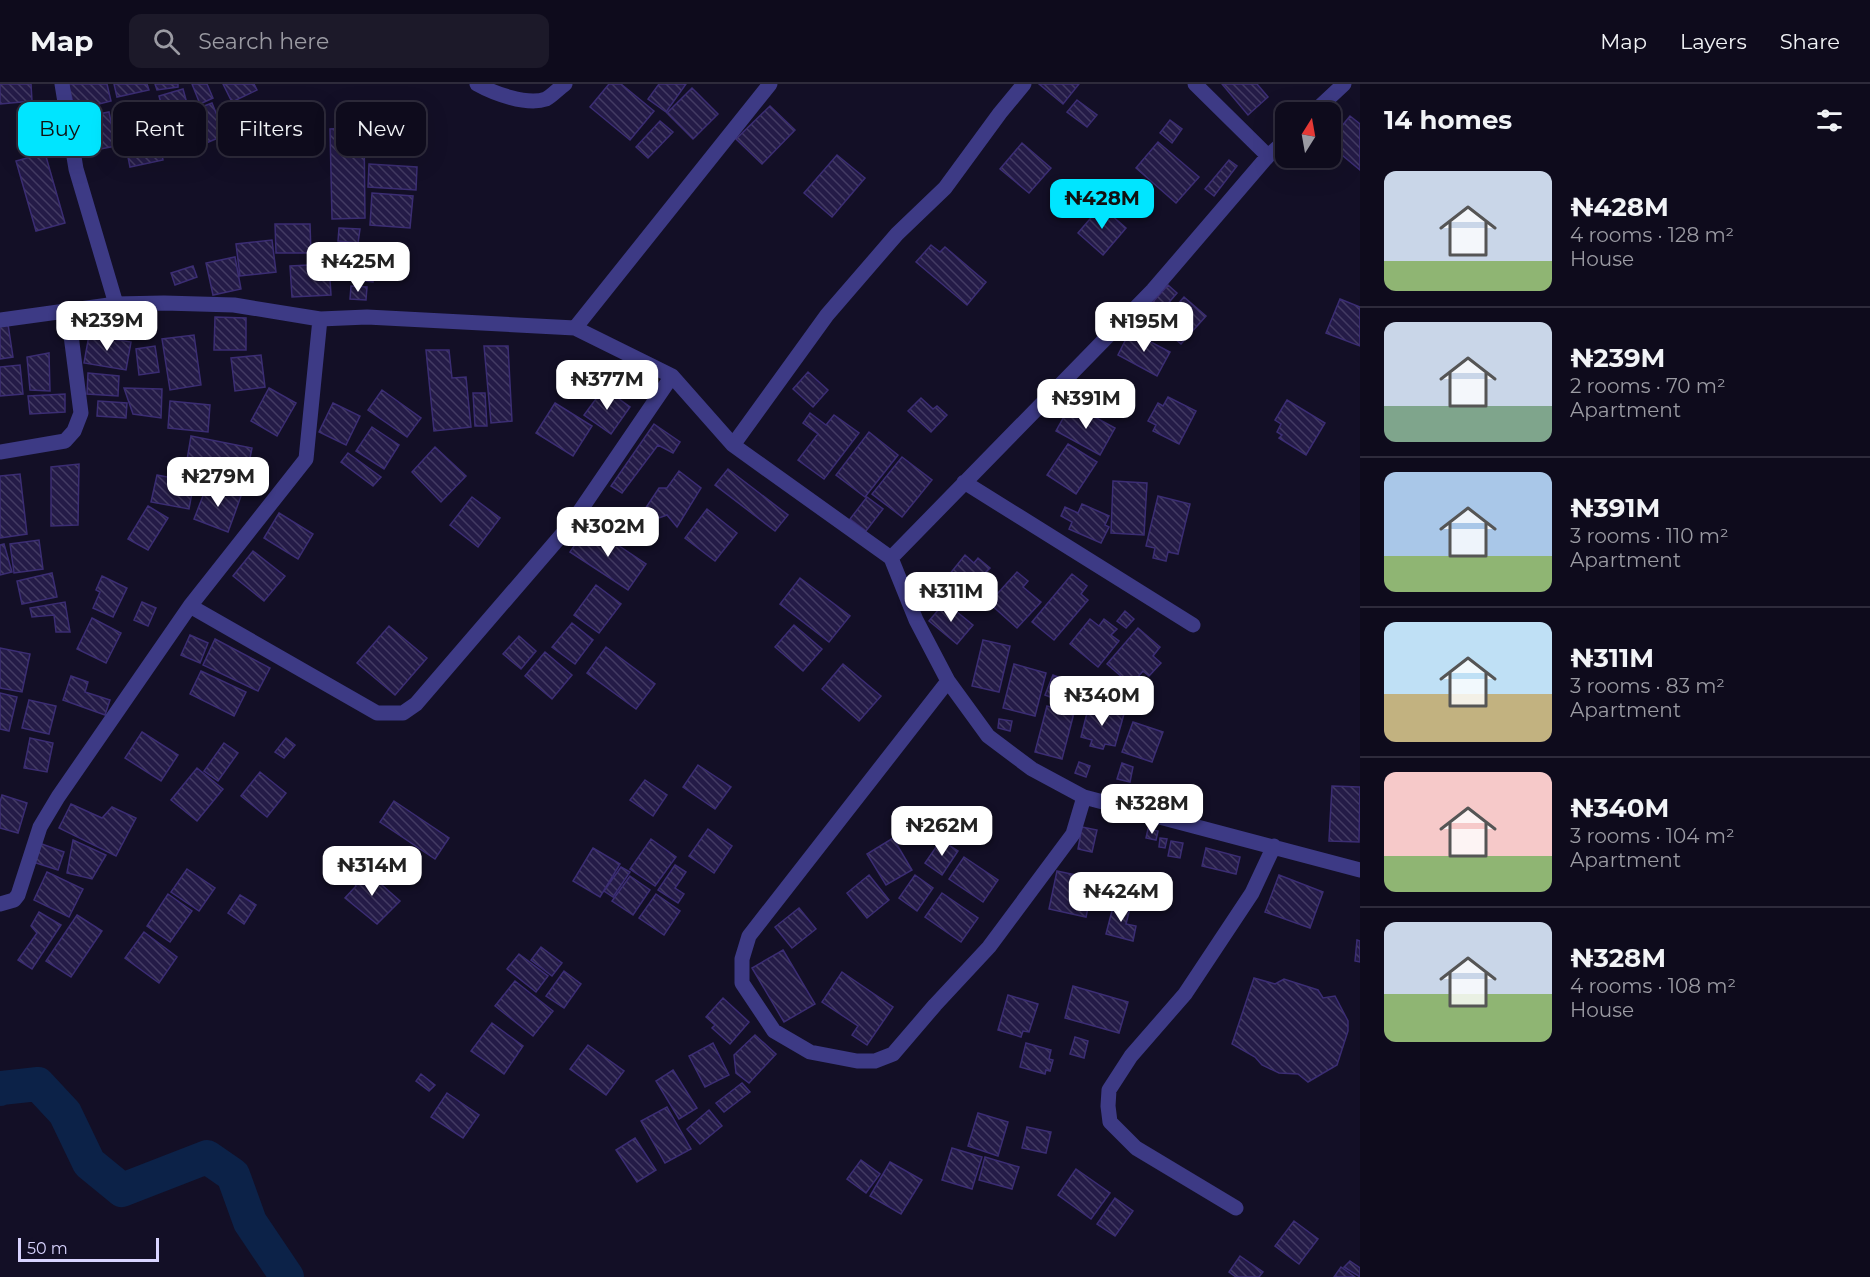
<!DOCTYPE html>
<html lang="en">
<head>
<meta charset="utf-8">
<style>
	:root { --surface:#0e0b1c; --page:#1c1929; --text:#f1f3f6; --muted:#9b9ba3; --line:#2e2b3b; --accent:#00e5ff }
	body { margin:0; font-family:Montserrat,sans-serif; background:var(--page); color:var(--text); height:100vh; display:flex; flex-direction:column; font-size:22px; white-space:nowrap }
	* { box-sizing:border-box; margin:0 }
	p { font-size:20px; color:var(--muted) }
	.icon { flex:none; width:33px; height:33px; fill:none; stroke:currentColor; stroke-width:2; stroke-linecap:round; stroke-linejoin:round }
	.map { position:relative; flex:1; overflow:hidden }
	.drawer { display:flex; flex-direction:column; background:var(--surface); width:510px }
	.drawer>* { flex:none }
	.guide { position:absolute; left:18px; top:18px; width:570px; height:54px; display:flex; gap:12px }
	.needle { width:39px; rotate:11deg }
	.controls { position:absolute; left:1275px; top:18px; display:grid; gap:12px }
	.controls a { display:grid; place-items:center; width:66px; height:66px; border-radius:12px; background:var(--surface); box-shadow:0 6px 24px #0002,0 0 0 2px var(--line); font-size:30px }
	.scale { position:absolute; left:18px; bottom:15px; width:141px; box-sizing:border-box; padding-left:6px; border:3px solid #d9d4ff; border-top:0; font-size:16px; line-height:21px; white-space:nowrap; color:#d9d4ff; -webkit-text-stroke:4px #130f26; paint-order:stroke }
	.price { position:absolute; translate:-50% -51px; padding:0 14px; border-radius:12px; background:#fff; color:#222; font-size:20px; line-height:39px; filter:drop-shadow(0 2px 3px #0008) }
	.price::after { content:''; position:absolute; left:50%; top:36px; width:18px; height:14px; margin-left:-9px; background:inherit; clip-path:polygon(0 0,100% 0,50% 100%) }
	.price.active { background:var(--accent); color:#111 }
	ul { padding:0; list-style:none }
	li { display:flex; align-items:center; gap:18px; height:150px; padding:0 24px }
	li+li { border-top:2px solid var(--line) }
	li span { display:grid; place-items:center; flex:none; width:168px; height:120px; border-radius:12px; color:#555 }
	li>.icon { margin-inline-start:auto }
	span .icon { width:72px; height:72px; fill:#fffc; stroke-width:1 }
	li b { font-size:26px }
	h2 { display:flex; justify-content:space-between; align-items:center; height:72px; padding:0 24px; font-size:26px }
	.chip { padding:0 21px; border-radius:12px; background:var(--surface); box-shadow:0 6px 24px #0002,0 0 0 2px var(--line); font-size:21px; line-height:54px }
	.chip.active { background:var(--accent); color:#111 }
	header { display:flex; align-items:center; gap:36px; box-sizing:border-box; height:84px; padding:0 30px; background:var(--surface); border-bottom:2px solid var(--line) }
	header strong { font-size:28px }
	nav { display:flex; gap:33px; margin-inline-start:auto; font-size:21px }
	.search { width:420px; height:54px; background:var(--page); display:flex; align-items:center; gap:15px; box-sizing:border-box; padding:0 21px; border-radius:12px; color:var(--muted); font-size:22px }
	main { display:flex; flex:1; min-height:0 }
	.map>svg:first-child { display:block }
</style>
</head>
<body>
<header>
<strong>Map</strong>
<div class="search"><svg class="icon" aria-label="search" viewBox="0 0 24 24"><circle cx="10" cy="10" r="6"/><path d="M15 15l6 6"/></svg>Search here</div>
<nav><a>Map</a><a>Layers</a><a>Share</a></nav>
</header>
<main>
<div class="map">
<svg width="1360" height="1193" viewBox="0 0 1360 1193">
	<defs>
		<pattern id="building-back-hatch" width="6" height="6" patternUnits="userSpaceOnUse" patternTransform="scale(1.5)"><rect width="6" height="6" fill="#241b47"/><path d="M-1 5l2 2M0 0l6 6M5-1l2 2" fill="none" stroke="#433b63"/></pattern>
	</defs>
	<rect width="100%" height="100%" fill="#130f26"/>
	<g fill="none" stroke-linecap="round" stroke-linejoin="round">
		<path stroke="#0c2248" stroke-width="34" d="M0,1005L1,1004L38,1000L65,1029L89,1079L122,1106L207,1073L233,1091L250,1138L287,1193"/>
	</g>
	<path fill="url(#building-back-hatch)" stroke="#3b2d73" stroke-width="1.5" d="M0,0H31L32,17L0,20Z
		M68,0H107L111,17L75,26Z
		M114,0H147L149,6L117,13Z
		M155,0H178V3L157,6Z
		M192,0H207L213,14L200,20Z
		M223,0H254L257,6L232,18Z
		M609,0H621L654,27L630,56L590,23Z
		M659,0H686L666,28L648,15Z
		M1039,0H1079L1063,20Z
		M1222,0H1257L1268,13L1248,31Z
		M692,4L718,30L693,55L667,29Z
		M183,5L191,34L167,41L159,12Z
		M1077,16L1097,31L1087,43L1067,28Z
		M212,19L225,51L204,60L191,27Z
		M770,22L795,46L762,80L736,55Z
		M109,28L116,62L90,67L83,33Z
		M1350,32L1360,40V86L1337,67L1341,62L1332,54Z
		M1170,36L1182,45L1172,59L1160,49Z
		M660,37L673,48L648,74L636,63Z
		M364,43L365,134L332,135L330,45Z
		M158,51L163,76L130,83L125,58Z
		M1158,58L1199,93L1176,119L1136,84Z
		M1022,59L1051,84L1029,109L1000,85Z
		M45,69L65,139L36,147L16,77Z
		M837,71L865,94L832,133L804,109Z
		M1229,76L1237,82L1214,112L1205,105Z
		M369,80L417,83L416,106L368,103Z
		M372,109L413,112L410,144L370,141Z
		M1101,122L1126,144L1103,171L1078,149Z
		M275,140H310L311,169H276Z
		M339,144L360,145L358,159L338,157Z
		M272,156L276,188L240,192L236,160Z
		M931,161L940,168L945,163L986,198L967,221L916,178Z
		M351,172L375,174L373,198L349,195Z
		M235,173L241,205L213,211L206,179Z
		M329,180L331,211L292,213L290,182Z
		M193,182L197,193L175,201L171,189Z
		M1168,201L1177,209L1152,238L1142,230Z
		M351,202L367,203L366,216L350,215Z
		M1184,213L1206,232L1181,260L1159,241Z
		M1340,215L1360,223V262L1326,249Z
		M215,233L246,234V266H214Z
		M8,240L13,273L0,275V241Z
		M1130,247L1170,268L1157,292L1118,271Z
		M89,251L131,258L126,286L84,279Z
		M194,251L201,301L170,306L162,255Z
		M155,262L159,288L139,291L136,265Z
		M484,262H508L512,337L491,339Z
		M426,266H449L452,294L466,293L471,343L434,347Z
		M49,269L50,307L30,306L27,273Z
		M261,271L265,303L235,307L231,274Z
		M20,281L23,310L0,312V283Z
		M808,288L828,306L813,323L793,305Z
		M88,289L119,292L118,312L87,310Z
		M124,304L162,305L161,334L133,330Z
		M269,304L296,319L277,352L251,337Z
		M604,304L630,323L611,350L584,331Z
		M382,306L421,334L407,353L368,326Z
		M1098,306L1124,320L1118,332L1091,318Z
		M473,309H485L487,342H475Z
		M65,310V328L30,330L28,312Z
		M1168,313L1196,327L1179,360L1153,347L1156,341L1148,337L1158,319L1163,322Z
		M921,314L933,325L937,322L947,331L931,348L908,327Z
		M1287,316L1325,339L1306,371L1279,354L1282,351L1277,348L1281,340L1275,336Z
		M98,317L127,319L126,334L97,332Z
		M170,317L210,321L208,348L168,344Z
		M333,319L360,332L346,361L319,348Z
		M555,319L592,342L573,372L536,349Z
		M1071,320L1115,344L1100,371L1056,347Z
		M810,329L826,341L834,331L859,349L824,395L798,376L818,350L803,339Z
		M654,340L680,358L673,369L658,361L622,409L611,402Z
		M372,343L399,361L384,385L356,367Z
		M869,348L898,371L865,413L836,391Z
		M191,352L252,364L245,399L185,388Z
		M1068,360L1097,378L1076,410L1047,391Z
		M435,363L466,392L441,418L412,388Z
		M348,369L381,393L373,402L341,378Z
		M902,373L932,396L902,433L872,410Z
		M79,380L78,441L51,442V383Z
		M728,385L788,431L775,447L715,401Z
		M679,387L701,404L677,443L667,431L659,434L645,425L659,404H667Z
		M20,390L27,450L0,454V392Z
		M157,391L194,398L189,425L151,418Z
		M1113,397L1147,399L1144,451L1111,449Z
		M208,399L241,412L228,448L194,435Z
		M1158,412L1190,420L1178,470L1168,468L1166,477L1153,474L1155,464L1146,462Z
		M472,413L500,434L478,463L450,441Z
		M867,413L883,425L866,447L850,435Z
		M1082,420L1109,432L1105,441L1109,443L1101,459L1069,445L1072,438L1061,432L1065,423L1078,429Z
		M148,422L168,434L148,466L128,455Z
		M707,425L737,449L715,477L685,454Z
		M279,429L313,450L298,475L264,454Z
		M588,441L646,480L628,506L570,468Z
		M39,456L43,485L14,489L10,460Z
		M4,460L12,488L0,491V461Z
		M253,467L285,492L264,517L233,492Z
		M965,471L974,479L978,474L990,484L985,489L996,498L976,522L945,496Z
		M1017,488L1028,497L1023,503L1041,518L1017,544L989,519Z
		M52,489L57,513L22,520L17,497Z
		M1072,490L1087,502L1081,510L1088,516L1054,556L1032,538Z
		M102,492L127,504L113,533L93,524L100,508L96,506Z
		M800,494L850,532L829,558L780,520Z
		M596,501L621,520L599,549L574,531Z
		M65,518L70,548H56L54,531L32,533L30,524Z
		M142,518L156,524L148,542L134,536Z
		M945,518L973,541L957,560L929,537Z
		M1125,527L1134,535L1126,544L1117,537Z
		M92,534L121,549L106,579L77,565Z
		M1090,535L1099,542L1104,535L1117,545L1111,551L1119,557L1098,583L1070,560Z
		M572,539L593,556L575,580L552,563Z
		M794,541L822,565L803,587L775,563Z
		M389,542L427,574L395,611L357,579Z
		M1138,544L1160,563L1153,572L1161,579L1149,592L1143,587L1131,601L1107,580Z
		M190,551L208,559L200,579L181,571Z
		M519,552L536,567L521,585L503,570Z
		M215,555L270,584L258,607L203,581Z
		M983,556L1010,562L999,608L972,602Z
		M606,563L655,600L636,625L587,589Z
		M0,564L30,570L22,608L0,604Z
		M545,568L572,591L552,615L525,592Z
		M843,580L881,612L859,637L822,605Z
		M1014,580L1046,589L1035,632L1003,624Z
		M201,587L246,608L234,632L190,610Z
		M1053,591L1089,605L1081,625L1045,611Z
		M71,592L88,598L85,608L110,616L105,631L63,616Z
		M0,609L17,613L9,647L0,645Z
		M29,616L56,622L49,650L22,644Z
		M1089,621L1124,630L1115,662L1105,660L1103,665L1090,662L1092,656L1081,653Z
		M1047,622L1074,629L1062,675L1035,668Z
		M999,635L1012,637L1010,647L998,644Z
		M1133,638L1163,648L1152,678L1122,668Z
		M142,648L178,671L161,697L125,674Z
		M30,654L53,659L47,688L24,684Z
		M286,654L295,661L284,674L275,668Z
		M224,659L238,669L218,697L204,687Z
		M1079,678L1090,682L1086,693L1075,689Z
		M1122,679L1133,683L1130,698L1117,695Z
		M698,681L731,703L715,725L683,703Z
		M197,684L223,705L197,737L171,716Z
		M260,688L286,709L267,733L241,712Z
		M645,696L667,711L653,732L630,716Z
		M1332,702L1360,703L1359,758L1329,757Z
		M2,711L27,719L18,749L0,744V718Z
		M394,717L449,754L435,775L380,738Z
		M71,720L102,734L112,723L136,734L116,772L59,744Z
		M1082,743L1097,746L1092,768L1078,765Z
		M708,745L732,762L714,789L689,772Z
		M1148,745L1158,747L1156,756L1146,754Z
		M893,754L912,786L886,801L867,770Z
		M1160,754L1167,755L1165,764L1159,763Z
		M651,755L676,773L655,802L630,785Z
		M73,756L106,771L92,795L67,789Z
		M941,756L958,767L942,791L925,779Z
		M1171,757L1183,759L1180,774L1168,772Z
		M39,759L64,768L58,786L33,778Z
		M593,764L620,780L600,813L573,797Z
		M1206,764L1240,773L1236,790L1202,782Z
		M964,773L998,796L983,818L949,795Z
		M675,781L686,788L675,804L684,810L678,819L658,806Z
		M621,783L630,788L613,813L604,807Z
		M187,785L215,804L199,827L171,808Z
		M364,785L400,817L377,840L345,814L356,802L353,796Z
		M1057,787L1081,792L1079,804L1092,806L1086,833L1049,825Z
		M47,788L83,805L69,833L34,816Z
		M869,791L889,816L867,834L847,809Z
		M915,791L933,804L917,827L899,814Z
		M1279,791L1323,808L1310,844L1265,828Z
		M630,792L650,806L633,831L612,817Z
		M942,809L978,834L961,858L925,833Z
		M168,810L192,827L170,858L147,842Z
		M656,810L680,827L664,851L639,834Z
		M240,811L256,821L244,840L228,829Z
		M1114,819L1130,824L1126,840L1136,842L1133,857L1106,850Z
		M799,824L816,845L792,864L775,843Z
		M39,828L61,841L32,885L18,876L37,849L31,842Z
		M77,831L102,847L71,893L46,877Z
		M144,848L177,873L159,899L125,874Z
		M1357,856L1360,857V878L1355,877Z
		M541,863L562,879L552,892L531,876Z
		M783,866L815,920L784,938L752,884Z
		M519,870L548,892L536,908L507,885Z
		M564,887L581,900L564,924L546,912Z
		M842,888L893,923L867,961L852,951L858,942L822,918Z
		M1254,894L1275,900L1284,895L1318,906L1323,914L1335,912L1348,937V947L1337,981L1308,998L1298,990L1279,989L1262,981L1255,973L1232,960Z
		M515,897L553,927L533,952L495,922Z
		M1073,902L1128,918L1119,949L1065,934Z
		M1008,911L1038,920L1029,948L1023,947L1021,953L998,946Z
		M723,914L749,938L730,960L712,944L715,941L706,933Z
		M492,939L523,962L504,990L471,967Z
		M755,951L776,970L749,999L736,989L734,971Z
		M1075,953L1088,957L1084,974L1070,970Z
		M713,959L729,991L705,1003L689,972Z
		M1026,959L1051,966L1049,975L1053,976L1050,987L1046,986L1045,990L1020,983Z
		M588,961L624,987L606,1011L570,985Z
		M673,986L697,1024L679,1035L656,997Z
		M421,990L435,1001L429,1007L416,997Z
		M742,999L750,1008L724,1028L716,1019Z
		M447,1009L479,1031L463,1054L431,1033Z
		M667,1023L691,1065L665,1079L641,1037Z
		M709,1026L722,1042L700,1060L687,1045Z
		M978,1029L1008,1038L998,1072L968,1062Z
		M1027,1043L1051,1048L1046,1069L1022,1064Z
		M635,1054L656,1086L637,1098L616,1066Z
		M952,1064L982,1073L972,1105L942,1096Z
		M985,1073L1019,1083L1012,1105L979,1096Z
		M861,1076L880,1090L866,1109L847,1095Z
		M890,1078L922,1096L901,1130L870,1112Z
		M1076,1085L1110,1109L1091,1135L1058,1111Z
		M1115,1114L1133,1127L1115,1152L1097,1140Z
		M1294,1137L1318,1155L1299,1180L1275,1162Z
		M1240,1172L1263,1188L1259,1193H1236L1229,1188Z
		M1350,1177L1360,1184V1193L1344,1183Z
		M1341,1183L1355,1193H1334Z"/>
	<g fill="none" stroke-linecap="round" stroke-linejoin="round">
		<path stroke="#3d3a85" stroke-width="15" d="M62,0L76,85L116,220
			M477,0C493,9 527,22 546,15C552,12 559,4 565,0
			M1195,0L1268,72
			M1314,28L1344,0
			M0,236L116,220L164,219L234,221L320,235L367,233L575,244L672,292L733,361L891,474L1153,206L1268,72L1286,56
			M575,244L770,0
			M733,361L827,231L897,150L945,104L1000,29L1024,0
			M0,368L65,357L74,347L81,329L68,228
			M964,398L1193,541
			M891,474L916,536L948,597L988,652L1032,685L1084,713L1360,786
			M190,522L377,629H403L416,620L571,440L672,292
			M948,597L749,852L742,875V899L774,947L810,968L857,977H875L893,970L935,921L989,863L1073,750L1084,713
			M0,820L14,816L18,811L40,743L58,713L190,522L306,375L320,235
			M1236,1124L1136,1064L1110,1038L1108,1022L1109,1006L1131,972L1185,910L1252,809L1274,762"/>
	</g>
</svg>
<div class="controls">
<a><svg class="needle" viewBox="-14 -14 28 28"><path d="M0-13l5 13h-10z" fill="#e53935"/><path d="M0 13l5-13h-10z" fill="#9b9ba3"/></svg></a>
</div>
<div class="scale">50 m</div>
<b class="price active" style="left:1102px;top:146px">₦428M</b>
<b class="price" style="left:358px;top:209px">₦425M</b>
<b class="price" style="left:107px;top:268px">₦239M</b>
<b class="price" style="left:1144px;top:269px">₦195M</b>
<b class="price" style="left:607px;top:327px">₦377M</b>
<b class="price" style="left:1086px;top:346px">₦391M</b>
<b class="price" style="left:218px;top:424px">₦279M</b>
<b class="price" style="left:608px;top:474px">₦302M</b>
<b class="price" style="left:951px;top:539px">₦311M</b>
<b class="price" style="left:1102px;top:643px">₦340M</b>
<b class="price" style="left:1152px;top:751px">₦328M</b>
<b class="price" style="left:942px;top:773px">₦262M</b>
<b class="price" style="left:372px;top:813px">₦314M</b>
<b class="price" style="left:1121px;top:839px">₦424M</b>
<div class="guide">
<a class="chip active">Buy</a>
<a class="chip">Rent</a>
<a class="chip">Filters</a>
<a class="chip">New</a>
</div>
</div>
<section class="drawer">
<h2>14 homes<svg class="icon" aria-label="filters" viewBox="0 0 24 24"><path d="M4 7h16M4 17h16"/><circle cx="9" cy="7" r="2"/><circle cx="15" cy="17" r="2"/></svg></h2>
<ul>
<li><span style="background:linear-gradient(#c9d6e8 75%,#8fb573 0)"><svg class="icon" aria-label="home" viewBox="0 0 24 24"><path d="M3 11l9-7 9 7M6 9v11h12V9"/></svg></span><div><b>₦428M</b><p>4 rooms · 128 m²</p><p>House</p></div></li>
<li><span style="background:linear-gradient(#c9d6e8 70%,#7fa58c 0)"><svg class="icon" aria-label="home" viewBox="0 0 24 24"><path d="M3 11l9-7 9 7M6 9v11h12V9"/></svg></span><div><b>₦239M</b><p>2 rooms · 70 m²</p><p>Apartment</p></div></li>
<li><span style="background:linear-gradient(#a9c7e8 70%,#8fb573 0)"><svg class="icon" aria-label="home" viewBox="0 0 24 24"><path d="M3 11l9-7 9 7M6 9v11h12V9"/></svg></span><div><b>₦391M</b><p>3 rooms · 110 m²</p><p>Apartment</p></div></li>
<li><span style="background:linear-gradient(#bfe0f5 60%,#c2b280 0)"><svg class="icon" aria-label="home" viewBox="0 0 24 24"><path d="M3 11l9-7 9 7M6 9v11h12V9"/></svg></span><div><b>₦311M</b><p>3 rooms · 83 m²</p><p>Apartment</p></div></li>
<li><span style="background:linear-gradient(#f6c9c9 70%,#8fb573 0)"><svg class="icon" aria-label="home" viewBox="0 0 24 24"><path d="M3 11l9-7 9 7M6 9v11h12V9"/></svg></span><div><b>₦340M</b><p>3 rooms · 104 m²</p><p>Apartment</p></div></li>
<li><span style="background:linear-gradient(#c9d6e8 60%,#8fb573 0)"><svg class="icon" aria-label="home" viewBox="0 0 24 24"><path d="M3 11l9-7 9 7M6 9v11h12V9"/></svg></span><div><b>₦328M</b><p>4 rooms · 108 m²</p><p>House</p></div></li>
</ul>
</section>
</main>
</body>
</html>
